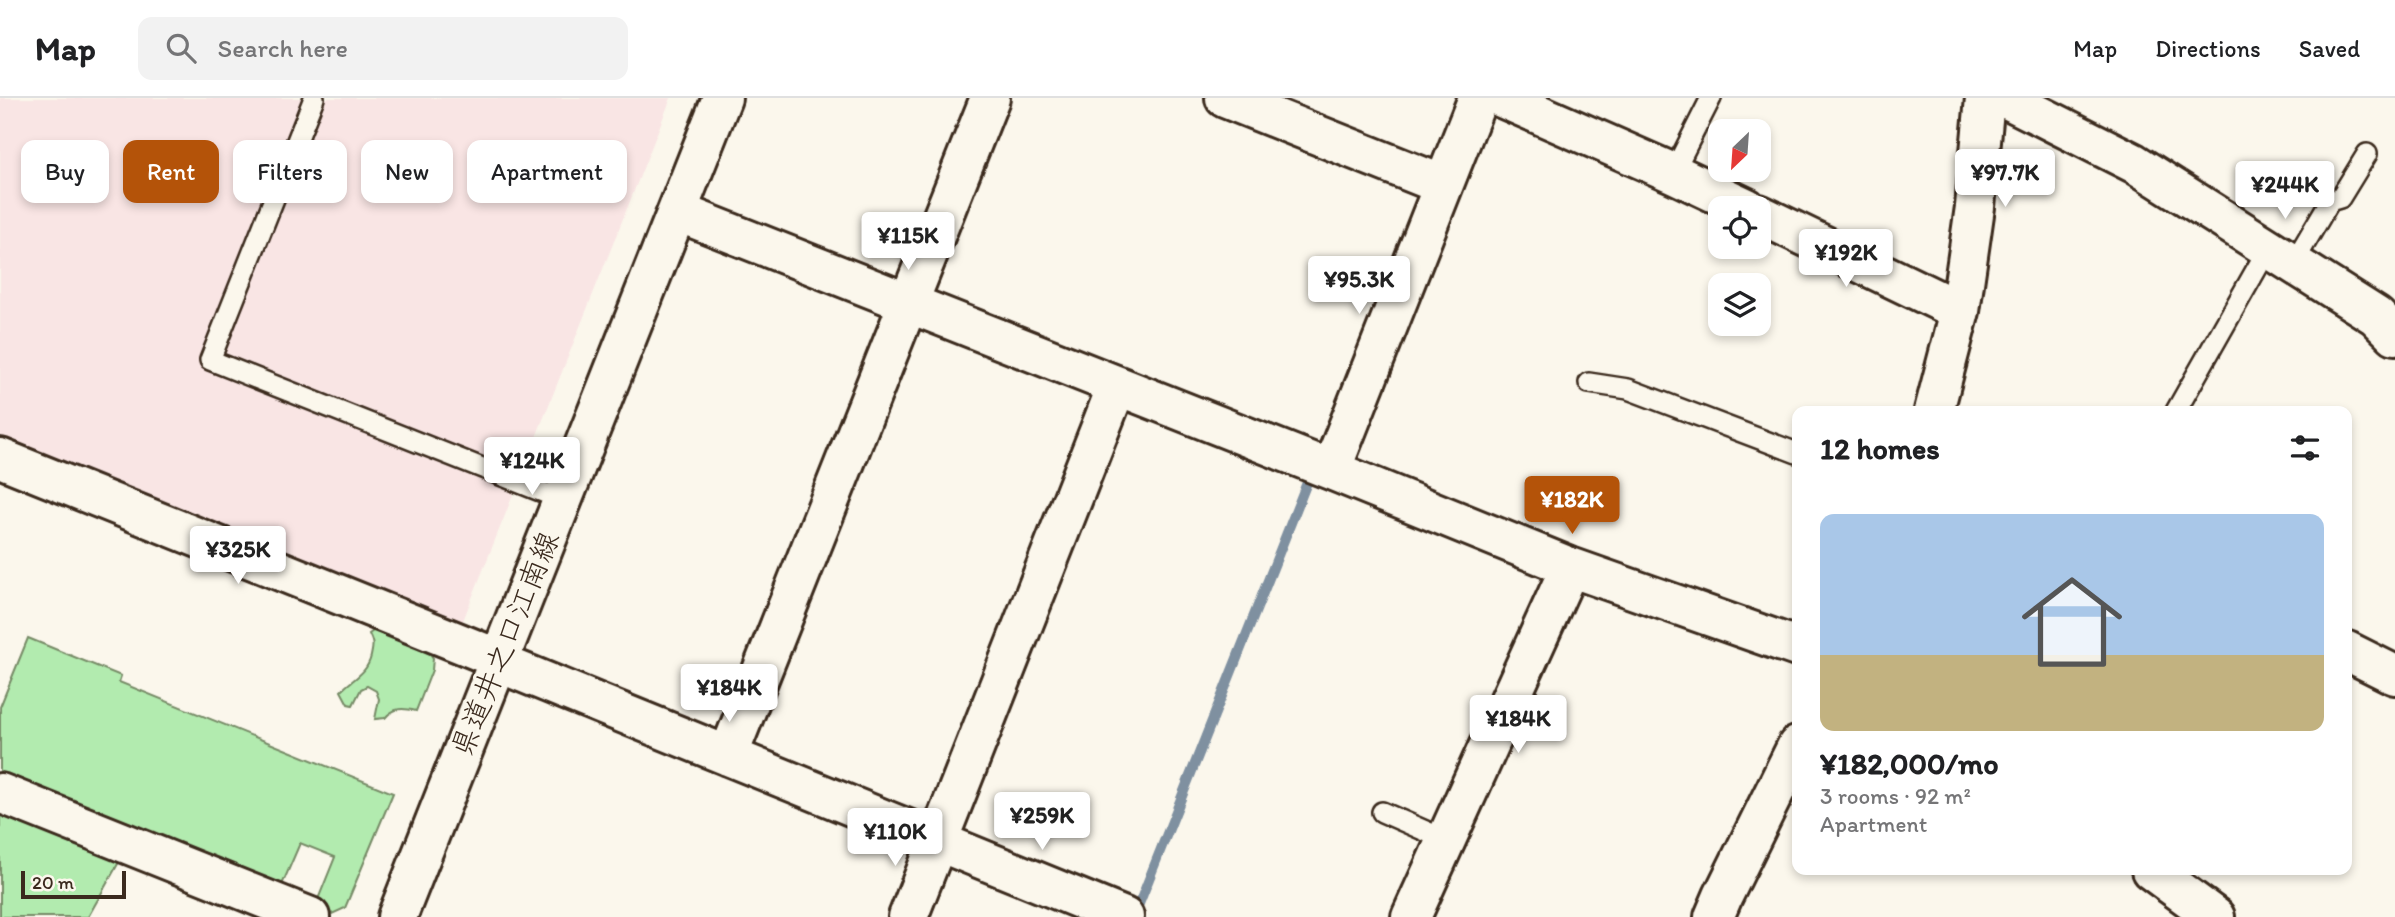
<!DOCTYPE html>
<html lang="en">
<head>
<meta charset="utf-8">
<style>
	:root { --surface:#fff; --page:#f2f2f2; --text:#202124; --muted:#757577; --line:#e0e0e0; --accent:#b45309 }
	body { margin:0; font-family:Itim,"Klee One",sans-serif; background:var(--page); color:var(--text); height:100vh; display:flex; flex-direction:column; font-size:26px; white-space:nowrap }
	* { box-sizing:border-box; margin:0 }
	p { font-size:23px; color:var(--muted) }
	.icon { flex:none; width:38px; height:38px; fill:none; stroke:currentColor; stroke-width:2; stroke-linecap:round; stroke-linejoin:round }
	.map { position:relative; flex:1; overflow:hidden }
	.side { position:absolute; left:1792px; top:308px; width:560px; height:469px; display:flex; flex-direction:column; background:var(--surface); border-radius:14px; box-shadow:0 4px 10px #0003 }
	.side>* { flex:none }
	.banner { position:absolute; left:21px; top:42px; width:665px; height:63px; display:flex; gap:14px }
	.needle { width:46px; rotate:205deg }
	.buttons { position:absolute; left:1708px; top:21px; display:grid; gap:14px }
	.buttons a { display:grid; place-items:center; width:63px; height:63px; border-radius:14px; background:var(--surface); box-shadow:0 4px 10px #0003; font-size:35px }
	.scale { position:absolute; left:21px; bottom:18px; width:105px; box-sizing:border-box; padding-left:7px; border:4px solid #3b2a1e; border-top:0; font-size:19px; line-height:24px; white-space:nowrap; color:#3b2a1e; -webkit-text-stroke:5px #fbf7ec; paint-order:stroke }
	.price { position:absolute; translate:-50% -60px; padding:0 16px; border-radius:7px; background:#fff; color:#222; font-size:23px; line-height:46px; filter:drop-shadow(0 2px 4px #0008) }
	.price::after { content:''; position:absolute; left:50%; top:42px; width:21px; height:16px; margin-left:-10px; background:inherit; clip-path:polygon(0 0,100% 0,50% 100%) }
	.price.active { background:var(--accent); color:#fff }
	ul { padding:0; list-style:none }
	li { display:grid; align-content:center; gap:14px; height:371px; padding:0 28px }
	li+li { border-top:2px solid var(--line) }
	li span { display:grid; place-items:center; height:217px; border-radius:14px; color:#555 }
	li>.icon { margin-inline-start:auto }
	span .icon { width:126px; height:126px; fill:#fffc; stroke-width:1 }
	li b { font-size:30px }
	h2 { display:flex; justify-content:space-between; align-items:center; height:84px; padding:0 28px; font-size:30px }
	.chip { padding:0 24px; border-radius:14px; background:var(--surface); box-shadow:0 4px 10px #0003; font-size:24px; line-height:63px }
	.chip.active { background:var(--accent); color:#fff }
	header { display:flex; align-items:center; gap:42px; box-sizing:border-box; height:98px; padding:0 35px; background:var(--surface); border-bottom:2px solid var(--line) }
	header strong { font-size:33px }
	nav { display:flex; gap:38px; margin-inline-start:auto; font-size:24px }
	.search { width:490px; height:63px; background:var(--page); display:flex; align-items:center; gap:18px; box-sizing:border-box; padding:0 24px; border-radius:14px; color:var(--muted); font-size:26px }
	.map>svg:first-child { display:block }
</style>
</head>
<body>
<header>
<strong>Map</strong>
<div class="search"><svg class="icon" aria-label="search" viewBox="0 0 24 24"><circle cx="10" cy="10" r="6"/><path d="M15 15l6 6"/></svg>Search here</div>
<nav><a>Map</a><a>Directions</a><a>Saved</a></nav>
</header>
<div class="map">
<svg width="2395" height="819" viewBox="0 0 2395 819">
	<rect width="100%" height="100%" fill="#fbf7ec"/>
	<filter id="ink" filterUnits="userSpaceOnUse"><feTurbulence type="fractalNoise" baseFrequency=".0143" numOctaves="2"/><feDisplacementMap in="SourceGraphic" scale="14" xChannelSelector="R" yChannelSelector="G"/><feConvolveMatrix kernelMatrix="1 2 1 2 8 2 1 2 1" color-interpolation-filters="sRGB"/></filter>
	<g filter="url(#ink)">
		<path fill="#f9e5e4" d="M0,0H671L462,525L0,338Z"/>
		<path fill="#b2ebaf" stroke="#768a66" stroke-width="2" d="M377,530L425,548L433,560L432,572L416,613C403,610 394,609 385,620L375,621L379,601L376,593L367,588L361,591L353,607L348,606L341,593C352,581 367,576 371,558C373,548 374,546 369,536Z
			M28,540L121,578L119,584L393,695L345,810L332,816L315,809L335,759L300,745L279,794L0,682V609Z
			M0,708L123,757L88,819H0Z"/>
		<g fill="none" stroke-linecap="round" stroke-linejoin="round">
			<path stroke="#7f90a0" stroke-width="10" d="M1139,806L1308,382"/>
			<g stroke="#3b2a1e" stroke-width="24">
				<path id="service" d="M314,0L210,262L563,402
					M1673,75L1711,0
					M2294,164L2330,103L2340,100L2367,56
					M1589,285L1628,291L1797,355
					M2176,313L2269,149
					M1382,714L1446,742"/>
			</g>
			<g stroke="#3b2a1e" stroke-width="44">
				<path id="minor" d="M1225,0L1443,87
					M1502,0L1673,75L1747,110
					M2005,0L2134,65L2376,218L2395,237
					M678,114L1331,372L1570,469L1797,549
					M1759,116L1960,213
					M1934,313L1960,213L1975,109L1985,0
					M0,360L499,561
					M1331,372L1478,0
					M2347,553L2395,577
					M497,564L1124,819
					M728,658L990,0
					M0,695L310,819
					M2151,772L2215,819
					M908,819L1117,288
					M1411,819L1570,469
					M1714,819L1723,798L1797,648"/>
			</g>
			<g stroke="#3b2a1e" stroke-width="44">
				<path id="secondary" d="M397,819L722,0"/>
			</g>
			<use href="#service" stroke="#fbf7ec" stroke-width="19"/>
			<use href="#minor" stroke="#fbf7ec" stroke-width="38"/>
			<use href="#secondary" stroke="#fbf7ec" stroke-width="38"/>
		</g>
	</g>
	<g text-anchor="middle" stroke-width="6" stroke-linejoin="round" paint-order="stroke">
		<g font-size="30" fill="#3b2a1e" stroke="#fbf7ec">
			<text transform="translate(505 546) rotate(-68)" y="10">県道井之口江南線</text>
		</g>
	</g>
</svg>
<div class="buttons">
<a><svg class="needle" viewBox="-14 -14 28 28"><path d="M0-13l5 13h-10z" fill="#e53935"/><path d="M0 13l5-13h-10z" fill="#757577"/></svg></a>
<a><svg class="icon" aria-label="locate" viewBox="0 0 24 24"><circle cx="12" cy="12" r="6"/><path d="M12 2v4M12 18v4M2 12h4M18 12h4"/></svg></a>
<a><svg class="icon" aria-label="layers" viewBox="0 0 24 24"><path d="M12 4l9 5-9 5-9-5zM3 14l9 5 9-5"/></svg></a>
</div>
<div class="scale">20 m</div>
<b class="price" style="left:2005px;top:111px">¥97.7K</b>
<b class="price" style="left:2285px;top:123px">¥244K</b>
<b class="price" style="left:908px;top:174px">¥115K</b>
<b class="price" style="left:1846px;top:191px">¥192K</b>
<b class="price" style="left:1359px;top:218px">¥95.3K</b>
<b class="price" style="left:532px;top:399px">¥124K</b>
<b class="price active" style="left:1572px;top:438px">¥182K</b>
<b class="price" style="left:238px;top:488px">¥325K</b>
<b class="price" style="left:729px;top:626px">¥184K</b>
<b class="price" style="left:1518px;top:657px">¥184K</b>
<b class="price" style="left:1042px;top:754px">¥259K</b>
<b class="price" style="left:895px;top:770px">¥110K</b>
<div class="banner">
<a class="chip">Buy</a>
<a class="chip active">Rent</a>
<a class="chip">Filters</a>
<a class="chip">New</a>
<a class="chip">Apartment</a>
</div>
<section class="side">
<h2>12 homes<svg class="icon" aria-label="filters" viewBox="0 0 24 24"><path d="M4 7h16M4 17h16"/><circle cx="9" cy="7" r="2"/><circle cx="15" cy="17" r="2"/></svg></h2>
<ul>
<li><span style="background:linear-gradient(#a9c7e8 65%,#c2b280 0)"><svg class="icon" aria-label="home" viewBox="0 0 24 24"><path d="M3 11l9-7 9 7M6 9v11h12V9"/></svg></span><div><b>¥182,000/mo</b><p>3 rooms · 92 m²</p><p>Apartment</p></div></li>
</ul>
</section>
</div>
</body>
</html>
